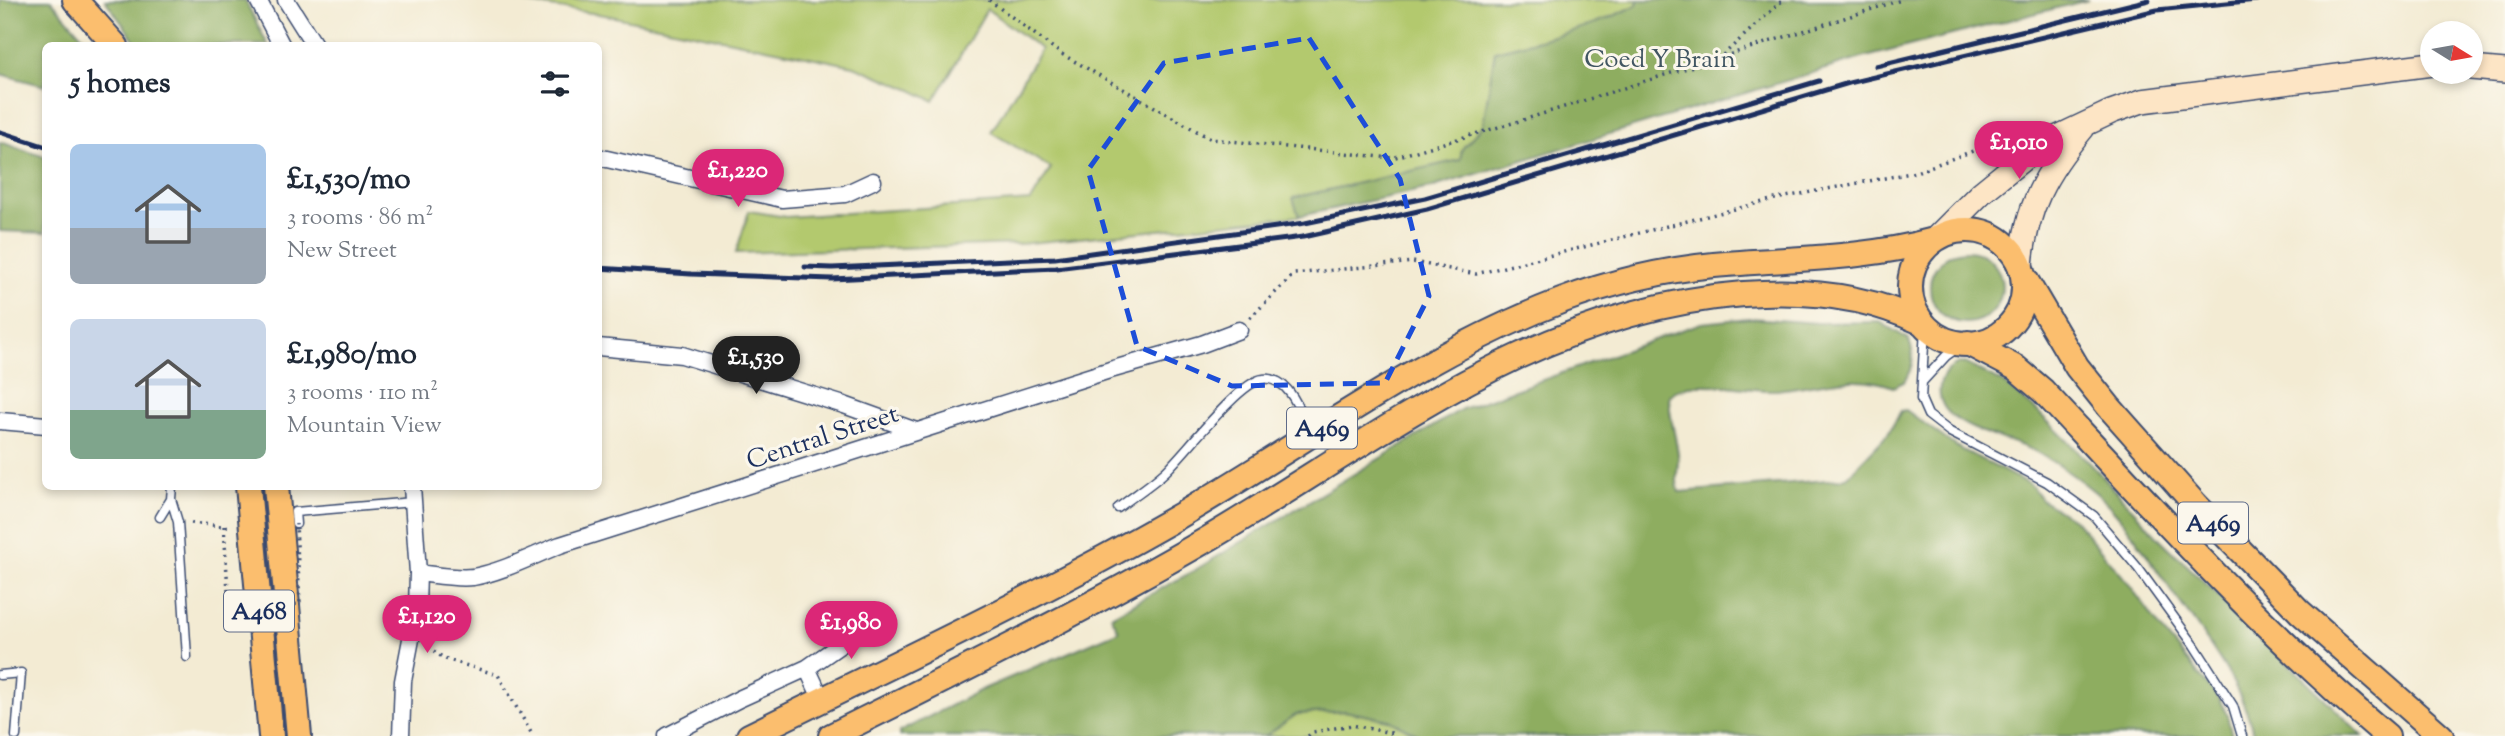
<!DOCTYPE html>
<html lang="en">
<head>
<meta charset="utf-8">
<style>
	:root { --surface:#fff; --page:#f6f6f7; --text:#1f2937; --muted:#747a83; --accent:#db2777 }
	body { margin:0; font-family:"Sorts Mill Goudy",serif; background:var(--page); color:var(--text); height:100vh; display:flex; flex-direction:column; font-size:26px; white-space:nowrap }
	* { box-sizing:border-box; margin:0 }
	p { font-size:23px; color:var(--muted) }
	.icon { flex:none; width:38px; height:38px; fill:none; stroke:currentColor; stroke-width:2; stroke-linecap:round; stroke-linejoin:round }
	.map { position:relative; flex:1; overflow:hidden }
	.details { position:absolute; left:42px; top:42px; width:560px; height:448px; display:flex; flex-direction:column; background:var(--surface); border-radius:10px; box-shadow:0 4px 10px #0003 }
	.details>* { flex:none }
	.needle { width:46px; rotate:101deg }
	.controls { position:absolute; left:2420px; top:21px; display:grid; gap:14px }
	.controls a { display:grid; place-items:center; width:63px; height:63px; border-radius:50%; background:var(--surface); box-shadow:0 4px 10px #0003; font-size:35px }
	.price { position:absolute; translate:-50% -60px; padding:0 16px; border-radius:24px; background:var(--accent); color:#fff; font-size:23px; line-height:46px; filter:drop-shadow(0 2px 4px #0008) }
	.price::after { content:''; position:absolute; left:50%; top:42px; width:21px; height:16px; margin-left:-10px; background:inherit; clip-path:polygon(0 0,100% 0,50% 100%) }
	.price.on { background:#222; color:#fff }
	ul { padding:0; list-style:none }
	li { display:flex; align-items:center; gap:21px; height:175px; padding:0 28px }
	li span { display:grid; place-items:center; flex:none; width:196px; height:140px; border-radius:10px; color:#555 }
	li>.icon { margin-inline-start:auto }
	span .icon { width:84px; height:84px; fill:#fffc; stroke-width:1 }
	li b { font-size:30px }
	h2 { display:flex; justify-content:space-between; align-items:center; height:84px; padding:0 28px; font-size:30px }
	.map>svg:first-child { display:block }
</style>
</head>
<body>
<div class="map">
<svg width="2505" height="736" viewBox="0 0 2505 736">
	<rect width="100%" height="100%" fill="#fbf7ec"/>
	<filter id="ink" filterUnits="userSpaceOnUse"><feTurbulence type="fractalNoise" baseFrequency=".0143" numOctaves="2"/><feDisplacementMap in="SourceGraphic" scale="14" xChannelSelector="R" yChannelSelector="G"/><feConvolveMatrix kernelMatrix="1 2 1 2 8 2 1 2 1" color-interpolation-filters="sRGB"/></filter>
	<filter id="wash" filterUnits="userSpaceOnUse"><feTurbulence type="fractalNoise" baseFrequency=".00686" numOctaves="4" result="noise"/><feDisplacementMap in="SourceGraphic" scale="28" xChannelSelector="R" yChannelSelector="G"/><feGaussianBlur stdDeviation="1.57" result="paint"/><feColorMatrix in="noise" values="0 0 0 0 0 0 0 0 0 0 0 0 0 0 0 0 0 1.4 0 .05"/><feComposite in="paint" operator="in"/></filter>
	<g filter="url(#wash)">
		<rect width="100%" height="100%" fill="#f3ebd3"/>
		<path fill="#b3c96e" stroke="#677c66" stroke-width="2" d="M503,0H1638L1637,5C1593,28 1543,39 1495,51L1483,125L1462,149L1460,160L1293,198L1299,216L1019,244L736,253L749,211L786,217L1031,201L1051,168L991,132L1041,49L987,9L934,101L912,90L854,66L605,15Z
			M1345,711L1389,720L1421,736H1265L1297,714Z"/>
		<path fill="#8ead61" stroke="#546e60" stroke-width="2" d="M0,0H51L90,45L46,46L45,86L0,74Z
			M105,0H245L268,45H138Z
			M1638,0H2088L1862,58L1430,188L1299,216L1293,198L1460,160L1462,149L1483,125L1495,51C1543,39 1593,28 1637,5Z
			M0,142L45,157V233L0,231Z
			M1930 287a36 36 0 1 1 72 0a36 36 0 1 1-72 0Z
			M1749,318L1818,323L1880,322L1908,339C1916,355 1913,367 1904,382L1893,387C1853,371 1816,387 1775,390C1747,392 1692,374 1669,396C1669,416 1675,433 1678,453C1679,466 1674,479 1679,492L1841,479L1848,476L1888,434L1901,411L1906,410L1955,446L2031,485L2041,499L2075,520L2126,580L2164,633L2219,699L2227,715L2232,736H1421L1389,720L1345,711L1297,714L1265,736H899V732L981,690L1119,631L1111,616L1190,573L1462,409L1701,323Z
			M1965,363L2003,383L2038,412L2090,463L2160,539L2363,736H2254C2240,677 2198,629 2164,580C2143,550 2123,516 2095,492C2078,478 2057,464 2038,453C2011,438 1973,435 1950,414C1931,397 1939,366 1965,363Z"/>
	</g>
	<g filter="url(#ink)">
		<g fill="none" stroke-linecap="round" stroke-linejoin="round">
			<g stroke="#3b4b70" stroke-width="11">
				<path id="lane" d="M1925,328L1921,399L1928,415L1950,432L2047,482L2094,516L2138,568L2194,645L2233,706L2242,736
					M1922,382L1946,356L1963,344
					M172,486L171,499L178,522L187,657
					M1118,508C1133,496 1151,485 1165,472C1185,453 1240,381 1263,379C1290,376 1301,414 1310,433
					M160,517L171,499
					M296,524L295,512L413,502
					M0,675L21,673L16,736"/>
			</g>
			<g stroke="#3b4b70" stroke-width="19">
				<path id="street" d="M258,0L282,46
					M286,0L315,46
					M598,157L782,199L845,194L873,181
					M598,347L682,355L844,405L916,431
					M0,421L46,425
					M418,573C436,575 455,579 473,577C502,572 532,556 560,545L1110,370L1202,344L1239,330
					M807,668L873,622
					M401,736L403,681L417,608L418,573L412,486
					M667,736L739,699L807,668L822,700"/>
			</g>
			<g stroke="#3b4b70" stroke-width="26">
				<path id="secondary" d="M2471,68L2505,71
					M1934,240L1982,192L2039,146L2111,112L2142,101L2432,64
					M2021,265C2026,207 2046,172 2083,128"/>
			</g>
			<g stroke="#3b4b70" stroke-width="28">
				<path id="primary" d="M75,0L116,46
					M1910 287a57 57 0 1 1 114 0a57 57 0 1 1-114 0Z
					M2024,277L2077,367L2109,407L2195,504L2300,612L2441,736
					M1968,343L2016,368L2043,391C2154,510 2263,631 2387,736
					M248,486L271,736
					M276,486L299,736
					M749,736C891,665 1036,598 1174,519C1302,445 1422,354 1561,301C1609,283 1663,270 1714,265C1788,258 1861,260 1934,240
					M831,736C957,673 1084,611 1206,540C1380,438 1534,310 1744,294C1805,289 1865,295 1921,322"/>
			</g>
			<path stroke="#3b4b70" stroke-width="3.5" stroke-dasharray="2 5" stroke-linecap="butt" d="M989,0L1060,53L1211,139L1392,158L1523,120L1901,0
				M1723,55L1783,0
				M1250,318L1294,274L1413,262L1476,274L1775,199L1916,172L1981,148L1994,158
				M191,523L232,527
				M428,647L445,659L498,675L533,736
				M1308,736L1313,732L1352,725L1391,733L1395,736"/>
			<use href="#lane" stroke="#fff" stroke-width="8"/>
			<use href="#street" stroke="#fff" stroke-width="16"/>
			<use href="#secondary" stroke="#fde5c5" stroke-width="23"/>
			<use href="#primary" stroke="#fbbe6e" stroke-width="24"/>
			<path stroke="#1b2f5e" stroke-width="5" d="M1876,66L2149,0
				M0,132L46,147
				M805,267L832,268L1055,258L1305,223L1425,198L1819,81
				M598,268L691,274L832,279L1056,268L1303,237L1427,209L1849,83L2157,10L2257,0"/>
			<path stroke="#3b4b70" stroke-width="3.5" stroke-dasharray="2 5" stroke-linecap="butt" d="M224,526L229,607L300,604L296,524"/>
		</g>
	</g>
	<path fill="none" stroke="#1d4ed8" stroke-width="5" stroke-dasharray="14 9" stroke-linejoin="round" d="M1309,38L1400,179L1429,296L1385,383L1232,386L1137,346L1088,170L1164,63Z"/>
	<g text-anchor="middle" stroke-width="6" stroke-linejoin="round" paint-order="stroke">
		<g fill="#fbf7ec" stroke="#5e6b89" stroke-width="2">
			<rect x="1287" y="407.5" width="70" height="41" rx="5"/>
			<rect x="2178" y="502.5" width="70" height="41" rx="5"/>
			<rect x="224" y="590.5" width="70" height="41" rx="5"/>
		</g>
		<g font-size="24" font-weight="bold" fill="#1b2f5e">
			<text x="1322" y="436">A469</text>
			<text x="2213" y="531">A469</text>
			<text x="259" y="619">A468</text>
		</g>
		<g font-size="26" fill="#415662" stroke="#fbf7ec">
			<text x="1660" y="67">Coed Y Brain</text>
		</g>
		<g font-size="26" fill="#1b2f5e" stroke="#fbf7ec">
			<text transform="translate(822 436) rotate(-18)" y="9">Central Street</text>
		</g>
	</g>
</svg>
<div class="controls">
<a><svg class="needle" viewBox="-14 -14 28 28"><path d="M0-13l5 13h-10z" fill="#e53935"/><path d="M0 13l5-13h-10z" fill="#747a83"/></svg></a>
</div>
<b class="price" style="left:2019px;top:181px">£1,010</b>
<b class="price" style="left:738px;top:209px">£1,220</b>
<b class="price on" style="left:756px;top:396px">£1,530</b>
<b class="price" style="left:427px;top:655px">£1,120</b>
<b class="price" style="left:851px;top:661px">£1,980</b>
<section class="details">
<h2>5 homes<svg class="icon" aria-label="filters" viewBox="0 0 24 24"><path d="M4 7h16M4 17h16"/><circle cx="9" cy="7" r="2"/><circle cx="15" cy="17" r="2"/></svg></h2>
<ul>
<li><span style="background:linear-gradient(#a9c7e8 60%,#9aa5b1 0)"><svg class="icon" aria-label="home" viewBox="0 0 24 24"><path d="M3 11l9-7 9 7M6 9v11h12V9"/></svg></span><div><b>£1,530/mo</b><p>3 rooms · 86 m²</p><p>New Street</p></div></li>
<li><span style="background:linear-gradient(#c9d6e8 65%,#7fa58c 0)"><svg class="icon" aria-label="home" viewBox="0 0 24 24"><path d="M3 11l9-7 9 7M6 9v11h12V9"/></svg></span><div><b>£1,980/mo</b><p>3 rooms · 110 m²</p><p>Mountain View</p></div></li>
</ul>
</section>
</div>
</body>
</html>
